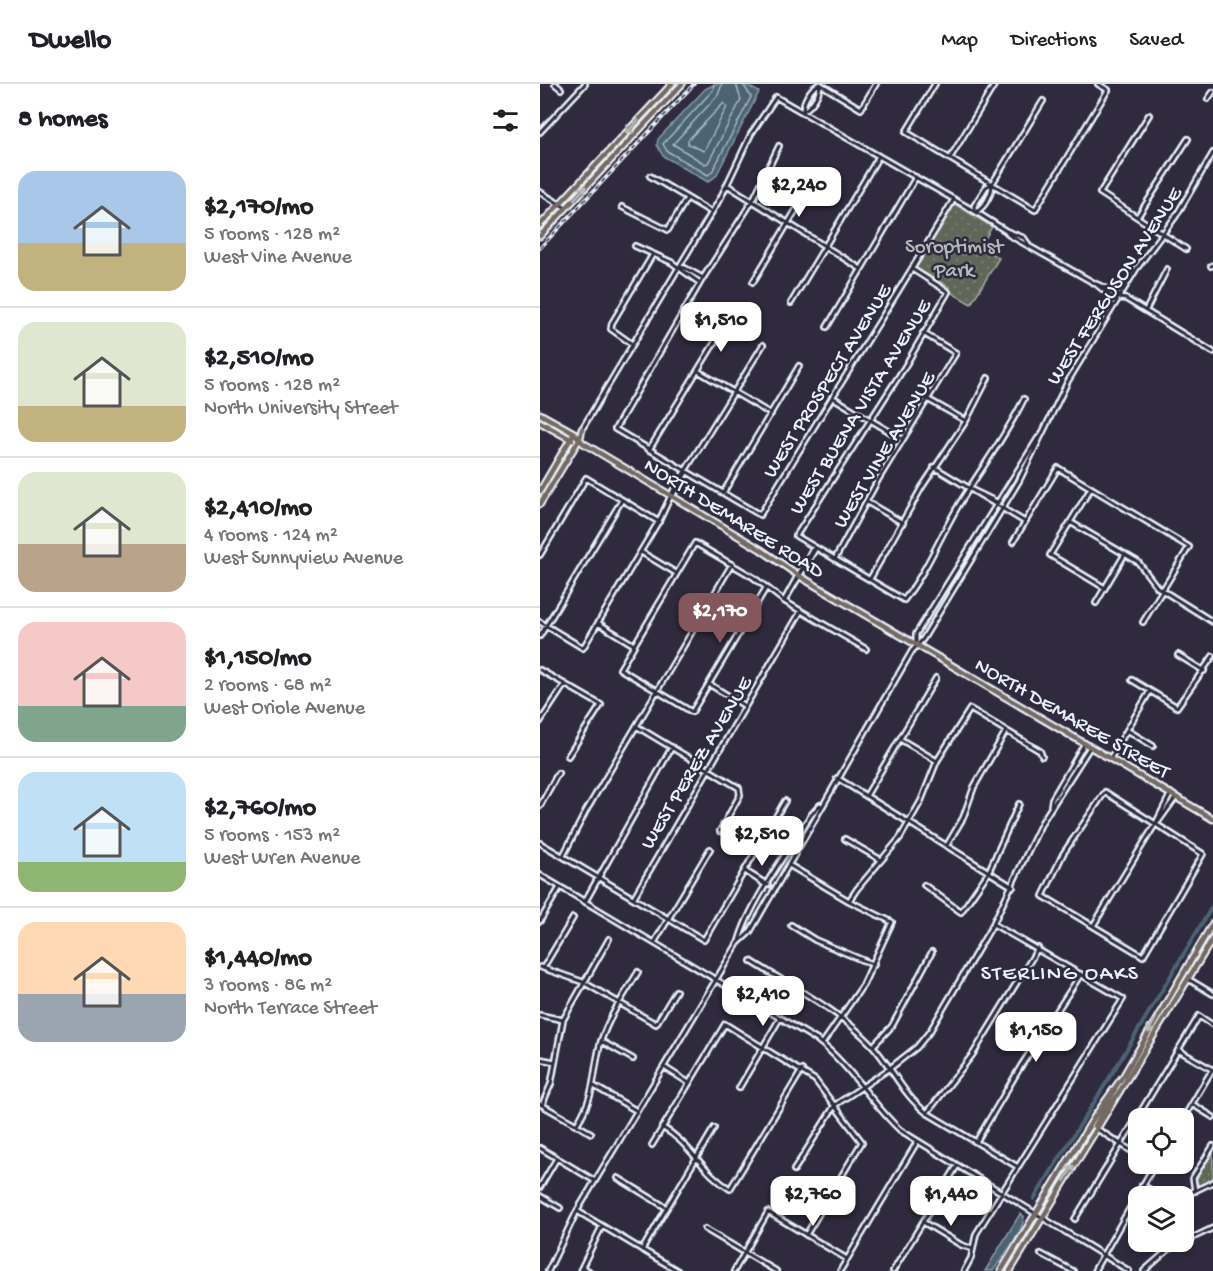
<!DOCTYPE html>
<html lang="en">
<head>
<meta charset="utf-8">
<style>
	:root { --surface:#fff; --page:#f6f6f6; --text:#202124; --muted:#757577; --line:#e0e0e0; --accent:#84575d }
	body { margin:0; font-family:"Gochi Hand",sans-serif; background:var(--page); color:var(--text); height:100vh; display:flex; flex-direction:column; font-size:22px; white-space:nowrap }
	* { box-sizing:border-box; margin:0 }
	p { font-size:20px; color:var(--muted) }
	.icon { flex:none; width:33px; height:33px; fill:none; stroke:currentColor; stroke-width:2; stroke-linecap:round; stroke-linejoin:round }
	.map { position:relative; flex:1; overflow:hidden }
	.details { display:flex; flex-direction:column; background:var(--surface); width:540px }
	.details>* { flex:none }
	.tools { position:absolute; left:588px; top:1024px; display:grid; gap:12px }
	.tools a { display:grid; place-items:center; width:66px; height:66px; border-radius:12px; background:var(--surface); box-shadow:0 3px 9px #0003; font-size:30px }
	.price { position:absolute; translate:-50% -51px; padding:0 14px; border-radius:12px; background:#fff; color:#222; font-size:20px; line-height:39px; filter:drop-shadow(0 2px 3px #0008) }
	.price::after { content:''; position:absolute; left:50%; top:36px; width:18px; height:14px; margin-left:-9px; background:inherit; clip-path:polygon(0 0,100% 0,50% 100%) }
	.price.active { background:var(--accent); color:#fff }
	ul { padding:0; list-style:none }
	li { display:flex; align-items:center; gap:18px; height:150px; padding:0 18px }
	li+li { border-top:2px solid var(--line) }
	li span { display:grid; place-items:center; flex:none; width:168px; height:120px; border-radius:18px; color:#555 }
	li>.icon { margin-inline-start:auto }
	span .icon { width:72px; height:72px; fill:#fffc; stroke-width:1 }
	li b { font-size:26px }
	h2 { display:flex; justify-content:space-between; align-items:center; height:72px; padding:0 18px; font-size:26px }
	header { display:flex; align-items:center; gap:36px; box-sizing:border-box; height:84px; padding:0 30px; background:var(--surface); border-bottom:2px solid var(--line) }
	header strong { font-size:28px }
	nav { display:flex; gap:33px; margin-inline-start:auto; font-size:21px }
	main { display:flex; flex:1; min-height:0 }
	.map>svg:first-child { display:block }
</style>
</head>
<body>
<header>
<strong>Dwello</strong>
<nav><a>Map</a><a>Directions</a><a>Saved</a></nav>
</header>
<main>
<section class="details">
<h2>8 homes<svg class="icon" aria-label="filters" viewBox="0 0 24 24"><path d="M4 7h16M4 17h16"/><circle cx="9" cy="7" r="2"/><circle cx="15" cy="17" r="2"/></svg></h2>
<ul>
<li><span style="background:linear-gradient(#a9c7e8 60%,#c2b280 0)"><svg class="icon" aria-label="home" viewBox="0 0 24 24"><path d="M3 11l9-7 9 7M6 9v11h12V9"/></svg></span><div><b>$2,170/mo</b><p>5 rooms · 128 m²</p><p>West Vine Avenue</p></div></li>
<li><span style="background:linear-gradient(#dfe7d0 70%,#c2b280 0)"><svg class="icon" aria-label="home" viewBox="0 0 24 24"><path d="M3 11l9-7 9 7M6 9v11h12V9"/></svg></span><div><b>$2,510/mo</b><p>5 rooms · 128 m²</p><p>North University Street</p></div></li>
<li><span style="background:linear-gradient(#dfe7d0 60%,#b9a48a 0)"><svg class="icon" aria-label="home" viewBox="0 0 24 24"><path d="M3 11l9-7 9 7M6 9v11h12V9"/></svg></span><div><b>$2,410/mo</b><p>4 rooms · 124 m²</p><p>West Sunnyview Avenue</p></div></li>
<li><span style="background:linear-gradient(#f6c9c9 70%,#7fa58c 0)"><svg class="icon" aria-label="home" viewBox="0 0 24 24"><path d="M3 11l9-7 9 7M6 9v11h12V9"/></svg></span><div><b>$1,150/mo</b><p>2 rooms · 68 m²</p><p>West Oriole Avenue</p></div></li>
<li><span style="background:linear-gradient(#bfe0f5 75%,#8fb573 0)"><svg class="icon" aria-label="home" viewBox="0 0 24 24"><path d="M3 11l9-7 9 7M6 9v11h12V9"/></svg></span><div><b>$2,760/mo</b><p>5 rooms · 153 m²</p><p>West Wren Avenue</p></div></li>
<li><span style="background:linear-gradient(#ffd9b3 60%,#9aa5b1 0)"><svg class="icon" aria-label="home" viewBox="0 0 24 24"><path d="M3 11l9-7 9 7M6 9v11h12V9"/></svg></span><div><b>$1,440/mo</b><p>3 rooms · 86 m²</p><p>North Terrace Street</p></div></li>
</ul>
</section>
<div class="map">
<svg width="673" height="1187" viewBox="0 0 673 1187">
	<defs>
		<pattern id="grass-dots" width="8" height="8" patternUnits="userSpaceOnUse" patternTransform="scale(1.5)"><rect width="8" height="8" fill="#606658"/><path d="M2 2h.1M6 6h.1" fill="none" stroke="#777c71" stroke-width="1.8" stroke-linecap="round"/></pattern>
	</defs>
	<rect width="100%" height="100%" fill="#2f2a3d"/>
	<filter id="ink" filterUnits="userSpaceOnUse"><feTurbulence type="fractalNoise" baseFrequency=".0167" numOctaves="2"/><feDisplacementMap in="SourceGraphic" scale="12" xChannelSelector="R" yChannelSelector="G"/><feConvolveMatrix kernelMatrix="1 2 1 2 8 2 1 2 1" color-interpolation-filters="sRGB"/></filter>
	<g filter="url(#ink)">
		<path fill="url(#grass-dots)" stroke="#a4aca8" stroke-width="1.5" d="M415,120L452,143L440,163L459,174L431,220L412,209L409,203L376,184Z
			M673,1065V1096L659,1102L655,1094Z"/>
		<path fill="#4b6473" stroke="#8a9ca8" stroke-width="1.5" d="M175,0H204L219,8L176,92L168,98L123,72L117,61L118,55L165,5Z
			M480,1130L484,1132C485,1146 461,1175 453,1187H445Z"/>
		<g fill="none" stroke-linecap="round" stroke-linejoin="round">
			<path stroke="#a9b9c3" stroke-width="1.5" d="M174,0L173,6L123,60L127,67L168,91L172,88L211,13L203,0
				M182,0L178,11L133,60L165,80L168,79L201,16L196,0
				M184,19L187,23L164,67L148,60V56Z"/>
			<path stroke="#4b6473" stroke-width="4" d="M494,1115L581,975L673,821"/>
			<g stroke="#e8f1f8" stroke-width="8">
				<path id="minor" d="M15,0L21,5
					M280,0L321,25L336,0
					M395,0L366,48L495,126L568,6L558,0
					M668,15L673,8
					M263,27C263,17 270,4 280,0
					M263,27C272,22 280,10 280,0
					M609,31L560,109L646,165
					M0,48L45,0
					M239,62L213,116L163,194L75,345L220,431C284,325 351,221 414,115
					M410,74L455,0
					M110,92L171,128
					M187,101L321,185
					M0,108L26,124
					M82,123L128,146L147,114
					M435,127L434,122L446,103L452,100
					M436,128C445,123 452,110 452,100L503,17
					M598,132L648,55
					M466,147L484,154L488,160
					M95,162L131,178L160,199
					M671,182L673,181
					M138,183L145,184L163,194
					M372,185L408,208L364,284L256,452L364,516C386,488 399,455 417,424C439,387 465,354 484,315
					M213,198L278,89
					M556,200L575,208L579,213
					M251,219L339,72
					M606,226L627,185
					M287,243L376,93
					M92,260L71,245L72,239L113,170
					M158,287L231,330
					M292,313L362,355
					M389,316L426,337
					M42,345L181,113L211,50L236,13L436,128L466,147L469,151L556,200L572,213L586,215L673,268
					M109,366L186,240
					M394,383L485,438
					M551,404L510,471L565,504
					M430,405L457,418
					M183,409L259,282
					M133,411L146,389
					M327,418L363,439
					M530,438L598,478L617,503L673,538
					M473,458L518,384L649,463L603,538
					M101,468L136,489
					M0,471L46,394L119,438
					M295,475L338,396L416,269L383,249
					M330,495L382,403L426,337L448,294
					M226,504L152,628L80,585L155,459L213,493L244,517L326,565
					M245,516L276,464
					M244,517L272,466L276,464
					M556,519L585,470
					M0,538L43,564L120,435L134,405L223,261
					M58,539L94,561
					M0,552L82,416
					M376,560V550L498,354
					M638,571L664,587
					M0,586L61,621L28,672
					M592,596L637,623L673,572
					M169,600L205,622
					M0,638L25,600
					M96,642L199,704L200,711L180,747
					M587,646L613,662
					M360,655L397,677
					M571,673L610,607
					M297,694L473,803
					M565,708L663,770L603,872L503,812L523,770Z
					M326,712L396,594
					M0,722L18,689
					M511,722L512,715L545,659
					M618,738L636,713
					M305,755L341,776
					M0,759L164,856L245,717
					M407,761L423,734L434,703L466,647
					M23,772L46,727L192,480
					M249,781L309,817L352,838L323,901L282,960
					M205,787L228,801
					M205,787L226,801
					M0,791L277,956C311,982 330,1018 360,1046L589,1187
					M384,801L421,828L448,789L479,720
					M94,813L261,527
					M45,817L58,794
					M309,817L317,805L360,754L381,717L397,677L430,625L500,667L502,672
					M45,818L132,663
					M0,837L20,803
					M251,841L275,856L334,881
					M553,842L616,739L631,709
					M199,857C209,820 249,765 271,731L280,721
					M114,859L170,765
					M211,877C252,903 298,925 332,961C352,983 362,1010 387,1029L478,1083
					M0,883L43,898L116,940L136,907
					M3,884L33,834
					M648,895L673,910
					M0,931L23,936
					M61,957L93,975
					M333,962L352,942L392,868
					M638,966L673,986
					M0,975L15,978
					M124,983L149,999
					M54,1002L97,1027
					M199,1004L240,934
					M0,1020L51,1049
					M652,1020L673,1033
					M2,1021L11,1000L23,936L69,855
					M387,1029L433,970L498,864
					M643,1035L672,986
					M37,1040C57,1008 52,990 61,957C69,932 85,910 98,888
					M122,1043C150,1059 163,1089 190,1105L262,986
					M557,1045L598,1071
					M436,1058L481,982L541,890
					M112,1061L185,940L275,996L322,1058L266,1151
					M0,1064L55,1097
					M254,1086L295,1021L349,985L377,963L390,947L453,840L502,738L550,663
					M78,1094L127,1124
					M602,1101L622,1113
					M0,1103L17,1074
					M655,1107L653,1094L673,1062
					M0,1112L20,1124
					M642,1113L673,1098
					M37,1127L138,1187
					M535,1135L659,932L673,941
					M383,1138L421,1161L433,1165
					M165,1145L236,1187
					M102,1166L174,1044
					M501,1170L533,1187
					M42,1183L49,1187
					M8,1187L37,1127L198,859L210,848L372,567L383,555L479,397L528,297L597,184L636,132L673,69
					M40,1187L62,1142
					M194,1187L228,1128L307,1175
					M300,1187L377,1058
					M353,1187L417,1082
					M424,1187L431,1174L436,1150L583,915L453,840
					M554,1187L615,1080
					M604,1187L629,1165L673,1144"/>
			</g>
			<g stroke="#e8f1f8" stroke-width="9">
				<path id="major" d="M0,141L132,0
					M0,152L142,0
					M0,330L34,349L43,359L220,465L261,493L673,735
					M0,338L32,356
					M0,407L34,349
					M0,420L40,354L42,345
					M555,1042L575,1005
					M461,1187L555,1032L584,991L673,839
					M470,1187L673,854"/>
			</g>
			<use href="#minor" stroke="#2f2a3d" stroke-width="3"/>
			<use href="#major" stroke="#766964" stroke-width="4.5"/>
			<g stroke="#e8f1f8" stroke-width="4">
				<path id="rail" d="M0,164L154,0"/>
			</g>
			<use href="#rail" stroke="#2f2a3d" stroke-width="1.5" stroke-dasharray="4.5" stroke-linecap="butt"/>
		</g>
		<defs><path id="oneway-shaft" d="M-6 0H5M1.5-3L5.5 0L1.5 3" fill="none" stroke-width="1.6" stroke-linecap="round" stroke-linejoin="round" transform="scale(1.5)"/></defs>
		<g stroke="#babbbd">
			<use href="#oneway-shaft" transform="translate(92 43) rotate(133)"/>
			<use href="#oneway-shaft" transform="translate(40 109) rotate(-47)"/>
			<use href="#oneway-shaft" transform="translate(612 941) rotate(118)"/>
			<use href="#oneway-shaft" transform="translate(529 1089) rotate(-59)"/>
		</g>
	</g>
	<g text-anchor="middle" stroke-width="5" stroke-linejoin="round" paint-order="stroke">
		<g font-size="21" fill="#b2b9b8" stroke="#2f2a3d">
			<text x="414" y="168">Soroptimist<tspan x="414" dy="24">Park</tspan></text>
		</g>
		<g font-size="21" fill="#e8f1f8" stroke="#2f2a3d">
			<text transform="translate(573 201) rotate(-57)" y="7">WEST FERGUSON AVENUE</text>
			<text transform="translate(286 296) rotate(-58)" y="7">WEST PROSPECT AVENUE</text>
			<text transform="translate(319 322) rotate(-58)" y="7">WEST BUENA VISTA AVENUE</text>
			<text transform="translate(343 365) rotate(-59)" y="7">WEST VINE AVENUE</text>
			<text transform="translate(195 433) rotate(32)" y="7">NORTH DEMAREE ROAD</text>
			<text transform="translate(533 633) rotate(30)" y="7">NORTH DEMAREE STREET</text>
			<text transform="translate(155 678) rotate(-59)" y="7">WEST PEREZ AVENUE</text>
		</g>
		<g font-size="22" letter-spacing="1.5" fill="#e8f1f8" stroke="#2f2a3d">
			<text x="520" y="895">STERLING OAKS</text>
		</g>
	</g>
</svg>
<div class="tools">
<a><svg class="icon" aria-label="locate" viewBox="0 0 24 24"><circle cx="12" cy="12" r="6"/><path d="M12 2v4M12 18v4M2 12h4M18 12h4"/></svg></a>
<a><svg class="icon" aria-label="layers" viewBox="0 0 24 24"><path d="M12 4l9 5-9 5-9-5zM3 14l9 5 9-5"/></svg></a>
</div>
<b class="price" style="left:259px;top:134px">$2,240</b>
<b class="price" style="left:181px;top:269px">$1,510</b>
<b class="price active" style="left:180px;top:560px">$2,170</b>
<b class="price" style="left:222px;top:783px">$2,510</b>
<b class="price" style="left:223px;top:943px">$2,410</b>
<b class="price" style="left:496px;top:979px">$1,150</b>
<b class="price" style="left:273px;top:1143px">$2,760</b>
<b class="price" style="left:411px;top:1143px">$1,440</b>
</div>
</main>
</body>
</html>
